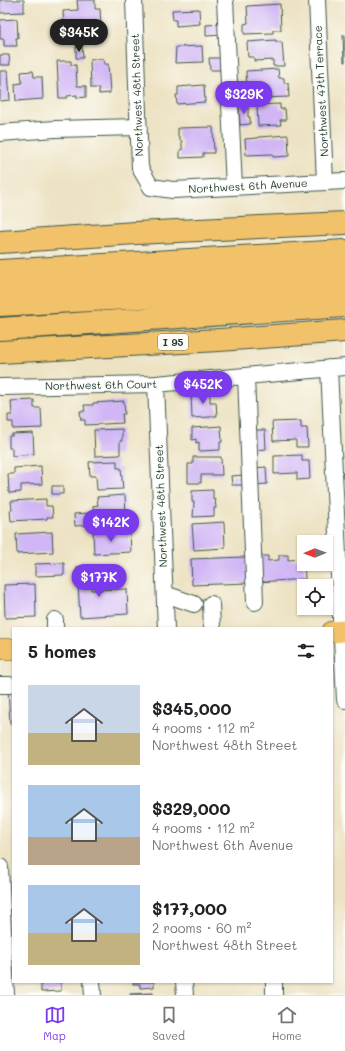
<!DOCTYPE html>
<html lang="en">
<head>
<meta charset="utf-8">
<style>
	:root { --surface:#fff; --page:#f6f6f6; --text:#202124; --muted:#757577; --line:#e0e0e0; --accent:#7c3aed }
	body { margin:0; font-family:Mali,sans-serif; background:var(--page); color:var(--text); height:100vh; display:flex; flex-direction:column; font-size:15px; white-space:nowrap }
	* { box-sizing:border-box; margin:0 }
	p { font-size:13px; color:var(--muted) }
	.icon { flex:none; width:22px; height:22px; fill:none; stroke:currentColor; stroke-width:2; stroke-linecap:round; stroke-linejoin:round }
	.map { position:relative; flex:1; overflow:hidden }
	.side { position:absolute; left:12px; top:627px; width:321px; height:356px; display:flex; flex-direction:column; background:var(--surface); border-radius:0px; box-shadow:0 1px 3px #0004 }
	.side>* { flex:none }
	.needle { width:26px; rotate:269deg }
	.buttons { position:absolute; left:297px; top:535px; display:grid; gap:8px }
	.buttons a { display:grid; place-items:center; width:36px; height:36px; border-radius:0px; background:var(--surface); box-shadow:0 1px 3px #0004; font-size:20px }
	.price { position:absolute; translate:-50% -34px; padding:0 9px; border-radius:14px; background:var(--accent); color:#fff; font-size:13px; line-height:26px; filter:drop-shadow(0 1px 2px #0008) }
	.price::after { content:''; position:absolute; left:50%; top:24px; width:12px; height:9px; margin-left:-6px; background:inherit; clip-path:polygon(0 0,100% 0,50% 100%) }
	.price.current { background:#222; color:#fff }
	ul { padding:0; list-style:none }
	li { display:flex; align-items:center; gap:12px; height:100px; padding:0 16px }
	li span { display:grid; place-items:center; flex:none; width:112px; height:80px; border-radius:0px; color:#555 }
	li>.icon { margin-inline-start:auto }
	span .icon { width:48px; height:48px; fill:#fffc; stroke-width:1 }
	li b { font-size:17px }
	h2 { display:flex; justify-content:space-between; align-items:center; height:48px; padding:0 16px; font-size:17px }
	.tab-bar { display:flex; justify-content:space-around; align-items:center; height:56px; border-top:1px solid var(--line); background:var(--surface); font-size:11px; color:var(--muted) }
	.tab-bar a { display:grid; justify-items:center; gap:2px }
	.tab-bar .current { color:var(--accent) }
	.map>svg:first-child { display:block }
</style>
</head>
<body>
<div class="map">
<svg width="345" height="995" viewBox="0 0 345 995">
	<rect width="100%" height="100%" fill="#fdfcf7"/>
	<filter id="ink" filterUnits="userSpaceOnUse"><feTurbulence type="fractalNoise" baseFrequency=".025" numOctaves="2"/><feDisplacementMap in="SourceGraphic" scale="8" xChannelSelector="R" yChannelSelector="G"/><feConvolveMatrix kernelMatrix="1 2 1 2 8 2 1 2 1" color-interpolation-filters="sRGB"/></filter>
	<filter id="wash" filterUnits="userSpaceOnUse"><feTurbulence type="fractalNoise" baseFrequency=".012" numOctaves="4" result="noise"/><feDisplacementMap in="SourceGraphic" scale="16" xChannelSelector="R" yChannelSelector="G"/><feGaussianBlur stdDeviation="0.9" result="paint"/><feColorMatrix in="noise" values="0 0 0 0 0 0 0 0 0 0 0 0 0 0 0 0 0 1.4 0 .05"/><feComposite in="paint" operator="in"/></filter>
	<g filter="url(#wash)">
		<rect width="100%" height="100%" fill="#ede3c4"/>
		<g id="blocks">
			<path fill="#d0b6f5" d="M0,0H24V12L0,13Z
				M77,0H95V9H100L101,26H86V23L64,25L63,11L78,10Z
				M280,4L281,30H273V33L244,34V24L248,23L247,6Z
				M199,9L200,24L176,26V20H173L172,10Z
				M17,19L18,38H16L17,46H4V39H0V20Z
				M222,24V35L206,36V25Z
				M343,35H345V62H344Z
				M276,40V42H282L284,66H273V60L254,61V57H248L247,42Z
				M202,46L203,62L175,63L176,47Z
				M76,47H82L83,58H76Z
				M0,55H9L10,65H0Z
				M209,58H224L225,70H210Z
				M103,59L104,64H108L110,93L99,94V88H91L90,60Z
				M57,61H71V65H76L77,86H86V97L77,98V95L67,96V98H59Z
				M278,69L279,78H284V83H288L289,97L261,98L260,91L247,92L246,71Z
				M0,71H8L10,100L0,101Z
				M33,71L34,77H42L43,99L16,101L15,84L22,83L21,72Z
				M204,85L205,102L177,104L176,95H178V87Z
				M280,104V109H285L286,120H280L281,125L258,126L257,105Z
				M248,105V117H250V124L240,125L239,106Z
				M213,127L214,153H203V157L180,158V150H182V141H180V137H178V128Z
				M288,135L289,156L273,157V154L246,155L245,139L258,138V137Z
				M210,391V402H216L217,416H211V417L192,418L191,392Z
				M34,400V408H41L42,428L13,429V422H8V415H12L11,401Z
				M124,401L125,414H122L123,423L85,425V420H81L80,411H85L84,405H93V403Z
				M301,421V428H307L308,447H296V440L273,441L272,422Z
				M221,426L222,442H220V450L199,451V442L196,443V439L192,440V428Z
				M122,429V441H120V455L95,456L94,430Z
				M252,430H265L266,449L253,450Z
				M33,433L34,454L12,456V448H9V436H12V434Z
				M302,455V461H309L310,479L297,480V473L274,474V456Z
				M193,457H221L222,475H201V483H188V464H193Z
				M117,461V468H121L123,489L97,490L96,476H90L89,462Z
				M41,466L42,484L21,485V492L9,493L8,474H14V468Z
				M266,467L267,484L254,485L253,468Z
				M245,475V485H232L231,476Z
				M52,486H63V494H52Z
				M213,490V500L215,499L216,508H214V516L193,517L194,502H192V491Z
				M125,495L126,515L94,517L93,506L98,505L97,497Z
				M46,499V506H52L53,517H47V519L11,521L10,510H12L11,501Z
				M90,513L91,525L75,526L74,514Z
				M224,522L225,548L194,550L192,524Z
				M115,531V534L130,533L131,552L94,554L93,532Z
				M52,532L53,552L17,554L16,534Z
				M279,555H288V560L304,559L305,579L258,582L257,556H268V561L279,560Z
				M246,557L248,583L192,585L191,559Z
				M64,563V575L35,576V564Z
				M90,566L91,590L127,589L128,614L80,617L77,567Z
				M35,584L36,617L5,618L4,585Z
				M13,688V724H10L8,689Z
				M41,982H61V991L41,992Z
				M133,982H154V987L140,988V984H133Z
				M153,993V995H130V994Z"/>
		</g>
	</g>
	<g filter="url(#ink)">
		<use href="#blocks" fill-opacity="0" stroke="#3e564a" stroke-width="1"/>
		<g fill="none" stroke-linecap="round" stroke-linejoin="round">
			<g stroke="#3e564a" stroke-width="18">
				<path id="minor" d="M134,0L140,168L151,187L173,190L345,181
					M225,0L234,187
					M317,0L325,182
					M0,133L55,129L139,127
					M329,368L345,700
					M246,376L255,602
					M156,384L166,628
					M0,387L156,384L345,367
					M165,594L194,604
					M211,604L212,628
					M55,620V628
					M0,685H10
					M0,867L6,995
					M92,982L93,995
					M184,982L185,995
					M274,982V995"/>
			</g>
			<g stroke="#3e564a" stroke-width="22">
				<path id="major" d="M332,632L345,631
					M0,649H13"/>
			</g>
			<g stroke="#3e564a" stroke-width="24">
				<path id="highway" d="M0,242L136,233L345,223
					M0,271L345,251
					M0,289L345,270
					M0,305L345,286
					M0,329L345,306
					M0,352L219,340L345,331"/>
			</g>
			<use href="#minor" stroke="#fff" stroke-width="16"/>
			<use href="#major" stroke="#f2c26a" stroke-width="21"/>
			<use href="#highway" stroke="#f2c26a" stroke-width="22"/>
		</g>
	</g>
	<g text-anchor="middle" stroke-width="3" stroke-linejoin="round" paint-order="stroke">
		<rect fill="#fdfcf7" stroke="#62766e" stroke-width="1" x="158" y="334" width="30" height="16" rx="3"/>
		<g font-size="10" font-weight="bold" fill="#1f3d34">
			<text x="173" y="346">I 95</text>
		</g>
		<g font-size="11" fill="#1f3d34" stroke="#fdfcf7">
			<text transform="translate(321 91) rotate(-93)" y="4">Northwest 47th Terrace</text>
			<text transform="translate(137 95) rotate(-92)" y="4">Northwest 48th Street</text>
			<text transform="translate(248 186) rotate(-3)" y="4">Northwest 6th Avenue</text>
			<text transform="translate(101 385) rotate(-1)" y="4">Northwest 6th Court</text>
			<text transform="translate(161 506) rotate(-92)" y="4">Northwest 48th Street</text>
		</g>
	</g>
</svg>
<div class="buttons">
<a><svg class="needle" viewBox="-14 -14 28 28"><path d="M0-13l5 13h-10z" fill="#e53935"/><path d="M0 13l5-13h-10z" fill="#757577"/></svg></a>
<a><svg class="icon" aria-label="locate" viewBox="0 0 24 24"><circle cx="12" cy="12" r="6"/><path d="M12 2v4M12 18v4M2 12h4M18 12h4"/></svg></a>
</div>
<b class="price current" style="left:79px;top:53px">$345K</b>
<b class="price" style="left:244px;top:115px">$329K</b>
<b class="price" style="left:203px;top:405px">$452K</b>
<b class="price" style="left:111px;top:543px">$142K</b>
<b class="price" style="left:99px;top:598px">$177K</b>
<section class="side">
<h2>5 homes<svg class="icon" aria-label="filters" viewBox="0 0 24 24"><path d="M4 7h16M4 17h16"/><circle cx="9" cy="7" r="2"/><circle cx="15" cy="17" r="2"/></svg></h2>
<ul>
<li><span style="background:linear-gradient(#c9d6e8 60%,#c2b280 0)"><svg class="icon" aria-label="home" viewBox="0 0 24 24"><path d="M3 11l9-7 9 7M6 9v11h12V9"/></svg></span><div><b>$345,000</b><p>4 rooms · 112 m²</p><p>Northwest 48th Street</p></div></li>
<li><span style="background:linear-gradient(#a9c7e8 65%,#b9a48a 0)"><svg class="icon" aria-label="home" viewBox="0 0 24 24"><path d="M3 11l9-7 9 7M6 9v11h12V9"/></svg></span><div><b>$329,000</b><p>4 rooms · 112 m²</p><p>Northwest 6th Avenue</p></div></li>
<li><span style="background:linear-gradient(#a9c7e8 60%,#c2b280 0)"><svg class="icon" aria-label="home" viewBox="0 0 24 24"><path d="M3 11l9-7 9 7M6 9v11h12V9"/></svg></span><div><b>$177,000</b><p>2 rooms · 60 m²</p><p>Northwest 48th Street</p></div></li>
</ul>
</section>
</div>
<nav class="tab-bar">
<a class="current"><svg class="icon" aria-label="map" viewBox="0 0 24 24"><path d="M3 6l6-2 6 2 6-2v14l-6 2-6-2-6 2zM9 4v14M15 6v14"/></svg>Map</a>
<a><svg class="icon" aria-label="saved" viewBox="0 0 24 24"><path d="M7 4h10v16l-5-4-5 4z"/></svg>Saved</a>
<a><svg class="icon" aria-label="home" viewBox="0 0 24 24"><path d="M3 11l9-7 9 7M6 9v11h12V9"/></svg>Home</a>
</nav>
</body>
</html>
